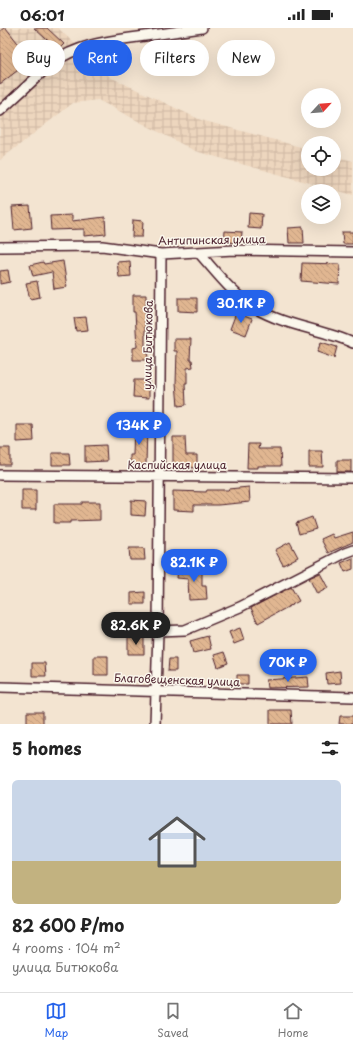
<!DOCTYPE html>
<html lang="en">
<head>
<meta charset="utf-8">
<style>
	:root { --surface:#fff; --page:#f2f2f2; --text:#222; --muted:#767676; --line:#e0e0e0; --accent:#2563eb }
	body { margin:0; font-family:"Playpen Sans",sans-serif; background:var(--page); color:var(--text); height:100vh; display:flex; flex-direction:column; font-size:15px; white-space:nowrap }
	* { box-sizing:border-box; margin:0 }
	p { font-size:13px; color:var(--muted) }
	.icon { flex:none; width:22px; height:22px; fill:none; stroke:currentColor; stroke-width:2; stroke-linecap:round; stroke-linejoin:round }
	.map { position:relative; height:696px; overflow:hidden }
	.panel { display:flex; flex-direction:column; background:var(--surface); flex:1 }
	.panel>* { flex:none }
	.banner { position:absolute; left:12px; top:12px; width:329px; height:36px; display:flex; gap:8px }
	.needle { width:26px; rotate:64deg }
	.buttons { position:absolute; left:301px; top:60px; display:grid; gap:8px }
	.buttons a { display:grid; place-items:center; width:40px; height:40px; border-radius:50%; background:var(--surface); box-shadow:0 4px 16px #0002; font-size:20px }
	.price { position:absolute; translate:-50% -34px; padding:0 9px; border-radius:14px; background:var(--accent); color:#fff; font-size:13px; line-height:26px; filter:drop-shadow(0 1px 2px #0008) }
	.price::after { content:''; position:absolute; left:50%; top:24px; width:12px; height:9px; margin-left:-6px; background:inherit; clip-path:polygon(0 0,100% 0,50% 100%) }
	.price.on { background:#222; color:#fff }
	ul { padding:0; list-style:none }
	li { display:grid; align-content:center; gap:8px; height:212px; padding:0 12px }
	li span { display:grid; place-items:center; height:124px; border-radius:6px; color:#555 }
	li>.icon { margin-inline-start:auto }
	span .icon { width:72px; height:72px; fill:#fffc; stroke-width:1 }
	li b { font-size:17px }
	h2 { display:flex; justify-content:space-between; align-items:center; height:48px; padding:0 12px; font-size:17px }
	.tag { padding:0 14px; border-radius:18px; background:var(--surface); box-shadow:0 4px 16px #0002; font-size:14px; line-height:36px }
	.tag.on { background:var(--accent); color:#fff }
	.status { display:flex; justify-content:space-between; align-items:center; height:28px; padding:0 20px; background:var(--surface); direction:ltr }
	.status svg { height:11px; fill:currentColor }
	.menu { display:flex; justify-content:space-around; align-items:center; height:56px; border-top:1px solid var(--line); background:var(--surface); font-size:11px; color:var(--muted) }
	.menu a { display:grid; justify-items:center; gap:2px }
	.menu .on { color:var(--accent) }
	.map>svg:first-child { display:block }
</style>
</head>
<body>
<div class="status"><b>06:01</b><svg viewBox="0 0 49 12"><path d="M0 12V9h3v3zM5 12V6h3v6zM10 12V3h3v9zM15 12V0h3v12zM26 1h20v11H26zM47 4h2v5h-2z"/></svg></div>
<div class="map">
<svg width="353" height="696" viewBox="0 0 353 696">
	<defs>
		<pattern id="industrial-grid" width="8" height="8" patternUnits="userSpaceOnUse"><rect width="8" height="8" fill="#edd6be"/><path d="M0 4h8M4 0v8" fill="none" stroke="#cdb7a3"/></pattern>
		<pattern id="building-back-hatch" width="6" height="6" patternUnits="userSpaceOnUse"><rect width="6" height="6" fill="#e0b691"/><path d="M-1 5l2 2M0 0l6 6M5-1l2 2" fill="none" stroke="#c29c7d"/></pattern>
	</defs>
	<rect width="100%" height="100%" fill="#f3e4d1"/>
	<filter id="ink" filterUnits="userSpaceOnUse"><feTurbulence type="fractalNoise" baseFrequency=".025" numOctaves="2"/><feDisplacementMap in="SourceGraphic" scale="8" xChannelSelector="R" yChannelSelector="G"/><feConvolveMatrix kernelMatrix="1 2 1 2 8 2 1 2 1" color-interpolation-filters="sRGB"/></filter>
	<g filter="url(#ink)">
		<path fill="url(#industrial-grid)" d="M0,0H58L110,49L201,92L308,121V141H334V128L353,133V167L195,123L98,72L73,75L0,132Z"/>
		<path fill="url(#building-back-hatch)" stroke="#4a1f2b" d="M4,0H6L21,19L25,15L35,29L0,56V3Z
			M34,0H47L64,16L58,22Z
			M30,178L32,200L14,202L12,179Z
			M249,185L262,186L261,201L248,200Z
			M72,187V193L105,189L106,206L84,208V201L51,202L50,188Z
			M133,192L143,193L142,209H132Z
			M303,199L304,215H289L288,200Z
			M225,203L242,204L241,215L224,214Z
			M342,204H353V216H343Z
			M63,233L67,259L54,261L52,244L33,248L30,237L43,234L44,236Z
			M130,233L131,248L119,249L117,234Z
			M302,235L340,236L339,256L301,253Z
			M8,242L10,254L0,256V243Z
			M37,253L40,269L30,271L26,255Z
			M133,267H146V284H145V319H147L148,332H133V320L137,319L135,284H133Z
			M178,270H197V284L178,283Z
			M236,285L252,291L246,307L230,301Z
			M86,289L88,302L76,303L74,290Z
			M174,311H191L190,332H192L193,339L187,340V355H185L186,377L178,378L176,355L177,323H174Z
			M321,314L337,319L334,330L317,324Z
			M134,352H149V370L133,369Z
			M17,397H33L34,413L17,414Z
			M134,397H147L146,437H130V427H133Z
			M173,409H185L186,427H197V440L173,439Z
			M248,416H259L258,421H280L281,438H258V440H247Z
			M106,417L107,433L85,434V418Z
			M0,420H10V437H0Z
			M309,423H322L323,439H309Z
			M52,425H69L70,437H52Z
			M337,432H351V444H337Z
			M249,459L250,474L218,477H194V483L173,482V463L206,464L207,462H229L228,461Z
			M22,462H36V482H22Z
			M131,472L146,473L145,488L131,487Z
			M82,474H100V492L70,493V495H54V476H82Z
			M312,489L316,501L299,506L296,495Z
			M353,504V514L328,525L321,511L332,506L334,510Z
			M290,514L298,529L283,537L275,522Z
			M129,520H144L145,532H130Z
			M353,530V541L345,544L341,535Z
			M178,540L202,541V558H206L207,571L189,572L188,551L177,550Z
			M320,545L328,560L317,566L309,550Z
			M291,559L299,573L258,595L251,580Z
			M145,564V576H131V565Z
			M240,600L244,612L234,616L229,604Z
			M208,608L211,621L193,625L190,613Z
			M128,609H144V626H128Z
			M224,624L228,635L218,639L214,627Z
			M94,628H108V647H94Z
			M169,631H176V643H168Z
			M32,635H45L46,648H32Z
			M340,643L341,655L327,656L326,645Z
			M237,647H248V656H237Z
			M308,649L309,659L267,660L266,652Z
			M270,682H291L292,696H270Z
			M27,684H43V696H27Z
			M340,688H353V696H339Z"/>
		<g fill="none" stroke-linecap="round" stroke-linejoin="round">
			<g stroke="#4a1f2b" stroke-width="12">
				<path id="minor" d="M0,83L51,36C76,17 107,13 138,9C159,6 181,3 202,0
					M0,219L102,218L161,226L234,222L353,224
					M199,225C216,244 233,267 255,280C285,298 322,301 353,315
					M0,447L353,450
					M158,603L185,602L240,579L345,525L353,522
					M0,659L353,669
					M155,696L158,603L161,226"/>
			</g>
			<use href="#minor" stroke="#fbf7ec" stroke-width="9"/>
		</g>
	</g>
	<g text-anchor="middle" stroke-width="3" stroke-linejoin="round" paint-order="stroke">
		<g font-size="11" fill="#4a1f2b" stroke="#fbf7ec">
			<text transform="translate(212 212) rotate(-1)" y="4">Антипинская улица</text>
			<text transform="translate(148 317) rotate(-89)" y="4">улица Битюкова</text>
			<text x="177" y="441">Каспийская улица</text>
			<text transform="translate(177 652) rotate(2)" y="4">Благовещенская улица</text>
		</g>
	</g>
</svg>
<div class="buttons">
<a><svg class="needle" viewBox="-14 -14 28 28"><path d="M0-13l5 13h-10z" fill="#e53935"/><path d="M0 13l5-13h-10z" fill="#767676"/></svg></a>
<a><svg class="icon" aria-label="locate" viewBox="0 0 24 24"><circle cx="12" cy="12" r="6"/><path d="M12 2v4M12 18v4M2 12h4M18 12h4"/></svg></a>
<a><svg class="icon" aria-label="layers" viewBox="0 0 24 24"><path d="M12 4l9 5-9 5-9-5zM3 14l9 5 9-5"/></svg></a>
</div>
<b class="price" style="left:241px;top:296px">30.1K ₽</b>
<b class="price" style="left:139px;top:418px">134K ₽</b>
<b class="price" style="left:194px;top:555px">82.1K ₽</b>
<b class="price on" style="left:136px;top:618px">82.6K ₽</b>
<b class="price" style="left:288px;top:655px">70K ₽</b>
<div class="banner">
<a class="tag">Buy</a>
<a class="tag on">Rent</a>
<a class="tag">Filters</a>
<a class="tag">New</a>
</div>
</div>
<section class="panel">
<h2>5 homes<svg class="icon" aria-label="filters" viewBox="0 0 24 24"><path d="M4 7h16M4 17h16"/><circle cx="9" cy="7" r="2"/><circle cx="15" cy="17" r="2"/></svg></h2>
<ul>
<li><span style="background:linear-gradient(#c9d6e8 65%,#c2b280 0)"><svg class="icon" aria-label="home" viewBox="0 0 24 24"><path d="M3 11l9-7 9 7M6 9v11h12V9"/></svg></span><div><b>82 600 ₽/mo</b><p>4 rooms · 104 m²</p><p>улица Битюкова</p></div></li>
</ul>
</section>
<nav class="menu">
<a class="on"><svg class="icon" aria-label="map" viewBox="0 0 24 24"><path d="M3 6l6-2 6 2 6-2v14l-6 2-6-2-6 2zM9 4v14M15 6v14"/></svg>Map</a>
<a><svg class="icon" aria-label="saved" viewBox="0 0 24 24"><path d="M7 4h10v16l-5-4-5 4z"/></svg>Saved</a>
<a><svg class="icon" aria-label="home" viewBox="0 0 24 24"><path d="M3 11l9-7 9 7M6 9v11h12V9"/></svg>Home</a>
</nav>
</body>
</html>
